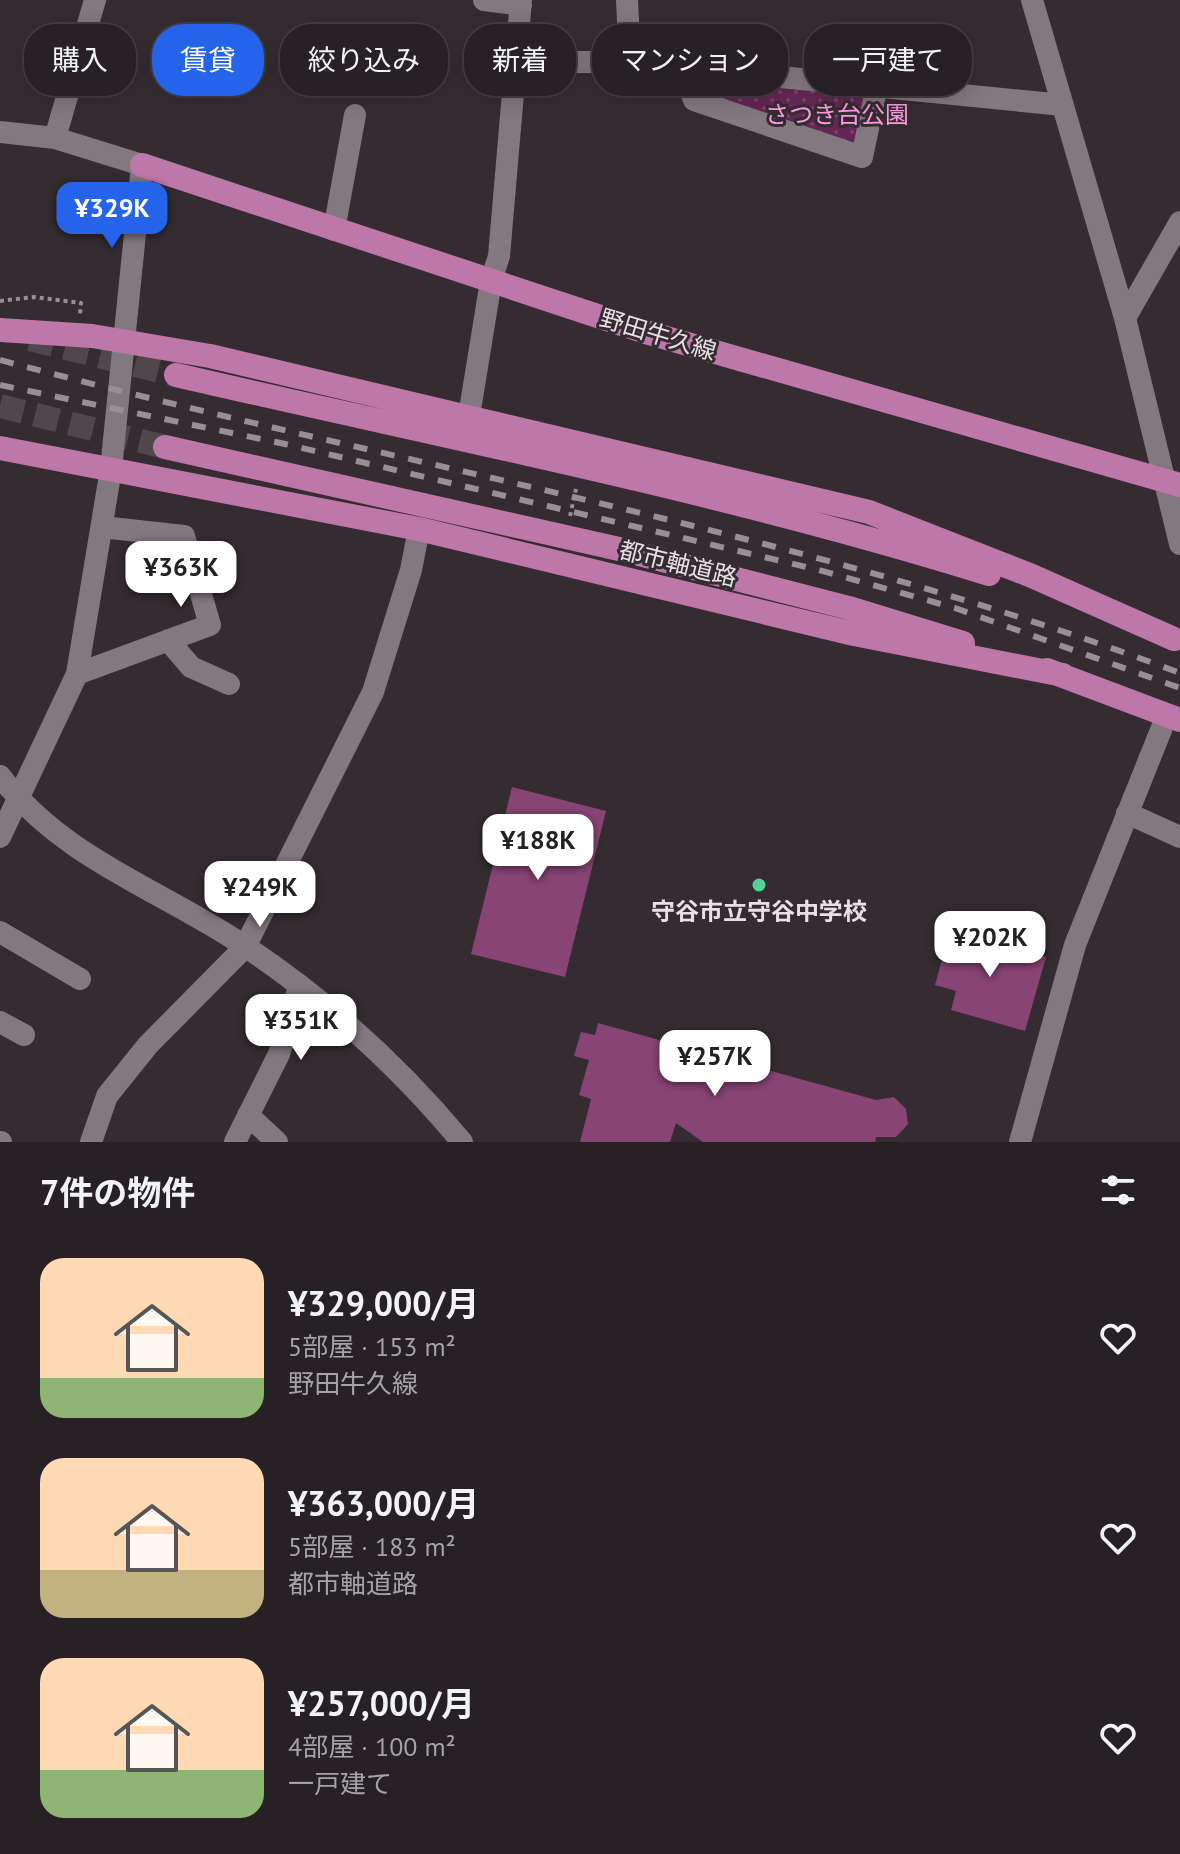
<!DOCTYPE html>
<html lang="ja">
<head>
<meta charset="utf-8">
<style>
	:root { --surface:#272125; --page:#332e32; --text:#f1f3f6; --muted:#a4a3a7; --line:#433e42; --accent:#2563eb }
	body { margin:0; font-family:"PT Sans","Noto Sans JP",sans-serif; background:var(--page); color:var(--text); height:100vh; display:flex; flex-direction:column; font-size:30px; white-space:nowrap }
	* { box-sizing:border-box; margin:0 }
	p { font-size:26px; color:var(--muted) }
	.icon { flex:none; width:44px; height:44px; fill:none; stroke:currentColor; stroke-width:2; stroke-linecap:round; stroke-linejoin:round }
	.map { position:relative; height:1142px; overflow:hidden }
	.drawer { display:flex; flex-direction:column; background:var(--surface); flex:1 }
	.drawer>* { flex:none }
	.guide { position:absolute; left:24px; top:24px; width:1132px; height:72px; display:flex; gap:16px }
	.price { position:absolute; translate:-50% -68px; padding:0 18px; border-radius:16px; background:#fff; color:#222; font-size:26px; line-height:52px; filter:drop-shadow(0 2px 4px #0008) }
	.price::after { content:''; position:absolute; left:50%; top:48px; width:24px; height:18px; margin-left:-12px; background:inherit; clip-path:polygon(0 0,100% 0,50% 100%) }
	.price.current { background:var(--accent); color:#fff }
	ul { padding:0; list-style:none }
	li { display:flex; align-items:center; gap:24px; height:200px; padding:0 40px }
	li span { display:grid; place-items:center; flex:none; width:224px; height:160px; border-radius:24px; color:#555 }
	li>.icon { margin-inline-start:auto }
	span .icon { width:96px; height:96px; fill:#fffc; stroke-width:1 }
	li b { font-size:34px }
	h2 { display:flex; justify-content:space-between; align-items:center; height:96px; padding:0 40px; font-size:34px }
	.chip { padding:0 28px; border-radius:32px; background:var(--surface); box-shadow:0 4px 20px #0003,0 0 0 2px var(--line); font-size:28px; line-height:72px }
	.chip.current { background:var(--accent); color:#fff }
	.map>svg:first-child { display:block }
</style>
</head>
<body>
<div class="map">
<svg width="1180" height="1142" viewBox="0 0 1180 1142">
	<defs>
		<pattern id="green-dots" width="8" height="8" patternUnits="userSpaceOnUse" patternTransform="scale(2)"><rect width="8" height="8" fill="#642654"/><path d="M2 2h.1M6 6h.1" fill="none" stroke="#7a456c" stroke-width="1.8" stroke-linecap="round"/></pattern>
	</defs>
	<rect width="100%" height="100%" fill="#342c31"/>
	<path fill="url(#green-dots)" d="M682,67L877,86L862,157L694,100Z"/>
	<path fill="#884475" d="M512,787L606,811L565,977L471,954Z
		M950,930L1046,957L1025,1031L951,1010L956,991L935,985Z
		M598,1023L876,1100L894,1097L906,1109L908,1124L896,1137H876L875,1142H703L676,1123L670,1142H580L591,1099L579,1095L589,1060L574,1056L581,1032L595,1035Z"/>
	<g fill="none" stroke-linecap="round" stroke-linejoin="round">
		<path stroke="#4f474c" stroke-width="24" stroke-dasharray="24 12" stroke-linecap="butt" d="M30,339L176,375
			M0,406L165,447"/>
		<path stroke="#968f93" stroke-width="4" stroke-dasharray="4 4" stroke-linecap="butt" d="M0,301L34,297L81,303L80,314
			M570,516L576,489"/>
		<path stroke="#82787f" stroke-width="22" d="M484,0L521,5
			M627,0L630,62
			M1032,0L1125,318L1180,544
			M518,62H630L1063,105
			M682,67L694,100L862,157L877,86
			M0,132L55,138L142,165L111,469L77,674L0,837
			M55,138L95,0
			M334,230L355,115
			M1125,318L1180,222
			M469,416L491,281L499,256L521,0
			M168,640L191,667L229,684
			M77,674L210,625L184,536L102,527
			M0,776C62,857 154,887 237,941C320,995 398,1065 462,1142
			M1127,813L1180,837
			M0,932L80,979
			M0,1022L24,1035
			M248,1115L277,1142
			M0,1142H1
			M91,1142L107,1096L148,1045L245,947L373,692L411,570L419,529
			M235,1142L279,1054L299,987
			M1020,1142L1075,945L1167,715"/>
		<path stroke="#bd77a8" stroke-width="24" d="M142,165L649,333L1180,485
			M0,330L92,336L210,356L869,512L1032,576L1174,639
			M176,375C448,438 723,491 989,574
			M165,447L619,549L849,608L963,643
			M0,448L419,529L854,634L1063,675
			M1047,670L1180,720"/>
		<path stroke="#968f94" stroke-width="6" stroke-dasharray="14 14" stroke-linecap="butt" d="M0,360C393,465 798,529 1180,673
			M0,385L285,444L819,570L955,608L1180,688"/>
	</g>
	<circle fill="#54d396" stroke="#342c31" stroke-width="3" cx="759" cy="885" r="8"/>
	<g text-anchor="middle" stroke-width="6" stroke-linejoin="round" paint-order="stroke">
		<g font-size="24" fill="#fb9ade" stroke="#342c31">
			<text x="837" y="123">さつき台公園</text>
		</g>
		<g font-size="24" fill="#e7e1e5" stroke="#342c31">
			<text transform="translate(658 335) rotate(17)" y="8">野田牛久線</text>
			<text transform="translate(678 564) rotate(14)" y="8">都市軸道路</text>
		</g>
		<g font-size="24" font-weight="bold" fill="#e7e1e5" stroke="#342c31">
			<text x="759" y="920">守谷市立守谷中学校</text>
		</g>
	</g>
</svg>
<b class="price current" style="left:112px;top:250px">¥329K</b>
<b class="price" style="left:181px;top:609px">¥363K</b>
<b class="price" style="left:538px;top:882px">¥188K</b>
<b class="price" style="left:260px;top:929px">¥249K</b>
<b class="price" style="left:990px;top:979px">¥202K</b>
<b class="price" style="left:301px;top:1062px">¥351K</b>
<b class="price" style="left:715px;top:1098px">¥257K</b>
<div class="guide">
<a class="chip">購入</a>
<a class="chip current">賃貸</a>
<a class="chip">絞り込み</a>
<a class="chip">新着</a>
<a class="chip">マンション</a>
<a class="chip">一戸建て</a>
</div>
</div>
<section class="drawer">
<h2>7件の物件<svg class="icon" aria-label="filters" viewBox="0 0 24 24"><path d="M4 7h16M4 17h16"/><circle cx="9" cy="7" r="2"/><circle cx="15" cy="17" r="2"/></svg></h2>
<ul>
<li><span style="background:linear-gradient(#ffd9b3 75%,#8fb573 0)"><svg class="icon" aria-label="home" viewBox="0 0 24 24"><path d="M3 11l9-7 9 7M6 9v11h12V9"/></svg></span><div><b>¥329,000/月</b><p>5部屋 · 153 m²</p><p>野田牛久線</p></div><svg class="icon" aria-label="heart" viewBox="0 0 24 24"><path d="M12 20l-8-8c-3-5 5-10 8-4 3-6 11-1 8 4z"/></svg></li>
<li><span style="background:linear-gradient(#ffd9b3 70%,#c2b280 0)"><svg class="icon" aria-label="home" viewBox="0 0 24 24"><path d="M3 11l9-7 9 7M6 9v11h12V9"/></svg></span><div><b>¥363,000/月</b><p>5部屋 · 183 m²</p><p>都市軸道路</p></div><svg class="icon" aria-label="heart" viewBox="0 0 24 24"><path d="M12 20l-8-8c-3-5 5-10 8-4 3-6 11-1 8 4z"/></svg></li>
<li><span style="background:linear-gradient(#ffd9b3 70%,#8fb573 0)"><svg class="icon" aria-label="home" viewBox="0 0 24 24"><path d="M3 11l9-7 9 7M6 9v11h12V9"/></svg></span><div><b>¥257,000/月</b><p>4部屋 · 100 m²</p><p>一戸建て</p></div><svg class="icon" aria-label="heart" viewBox="0 0 24 24"><path d="M12 20l-8-8c-3-5 5-10 8-4 3-6 11-1 8 4z"/></svg></li>
</ul>
</section>
</body>
</html>
